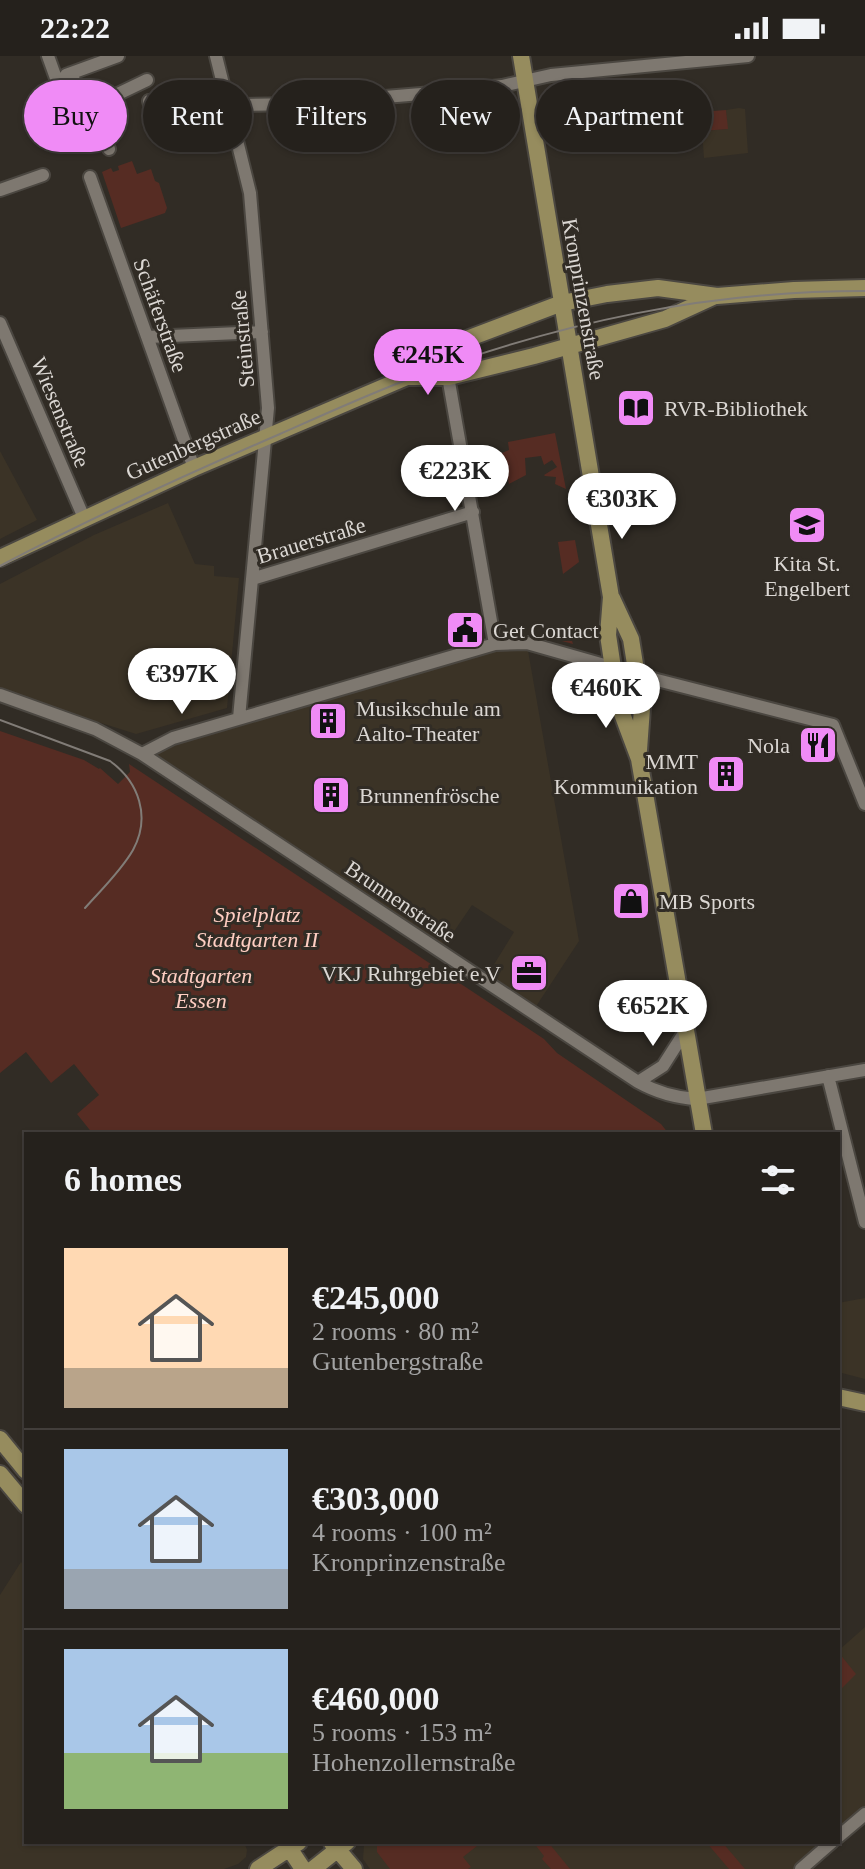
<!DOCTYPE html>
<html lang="en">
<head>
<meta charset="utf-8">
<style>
	:root { --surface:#25211c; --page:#2d2925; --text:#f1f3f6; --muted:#a3a3a3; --line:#423e3b; --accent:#f08bf6 }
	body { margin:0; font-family:Georgia,serif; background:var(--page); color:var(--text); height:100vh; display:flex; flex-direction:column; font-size:30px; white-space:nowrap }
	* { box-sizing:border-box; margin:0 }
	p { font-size:26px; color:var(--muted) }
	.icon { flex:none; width:44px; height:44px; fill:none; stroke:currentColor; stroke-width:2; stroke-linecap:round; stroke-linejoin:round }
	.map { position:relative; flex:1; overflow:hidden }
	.panel { position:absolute; left:24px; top:1076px; width:816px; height:712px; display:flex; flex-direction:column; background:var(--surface); border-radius:0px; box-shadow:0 2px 6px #0004,0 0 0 2px var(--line) }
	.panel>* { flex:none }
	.guide { position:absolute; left:24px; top:24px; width:818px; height:72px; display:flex; gap:16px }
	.price { position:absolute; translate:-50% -68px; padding:0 18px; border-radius:28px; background:#fff; color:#222; font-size:26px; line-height:52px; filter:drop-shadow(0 2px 4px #0008) }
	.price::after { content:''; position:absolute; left:50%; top:48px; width:24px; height:18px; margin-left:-12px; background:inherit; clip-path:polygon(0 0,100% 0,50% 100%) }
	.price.selected { background:var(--accent); color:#111 }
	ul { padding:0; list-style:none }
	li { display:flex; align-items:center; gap:24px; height:200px; padding:0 40px }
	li+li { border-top:2px solid var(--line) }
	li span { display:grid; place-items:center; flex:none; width:224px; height:160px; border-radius:0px; color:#555 }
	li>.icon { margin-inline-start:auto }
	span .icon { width:96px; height:96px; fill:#fffc; stroke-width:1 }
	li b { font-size:34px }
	h2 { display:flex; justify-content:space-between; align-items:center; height:96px; padding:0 40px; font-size:34px }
	.chip { padding:0 28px; border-radius:36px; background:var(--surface); box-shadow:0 2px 6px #0004,0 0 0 2px var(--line); font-size:28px; line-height:72px }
	.chip.selected { background:var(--accent); color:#111 }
	.status { display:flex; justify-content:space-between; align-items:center; height:56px; padding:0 40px; background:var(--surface); direction:ltr }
	.status svg { height:22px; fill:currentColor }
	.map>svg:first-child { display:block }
</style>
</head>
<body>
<div class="status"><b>22:22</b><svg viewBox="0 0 49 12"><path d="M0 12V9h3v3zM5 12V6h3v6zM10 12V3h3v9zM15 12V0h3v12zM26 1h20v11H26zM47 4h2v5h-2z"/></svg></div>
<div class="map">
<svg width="865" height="1813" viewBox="0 0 865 1813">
	<rect width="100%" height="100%" fill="#312c25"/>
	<path fill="#3b3326" d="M739,52L745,53L748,97L704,102L702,75L727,73L726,54Z
		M0,395L37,464L0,483Z
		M168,447L195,508L214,510V520L239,522L227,652L136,678L0,635V528L94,479Z
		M527,589L579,885L533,955L485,923L514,876L472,849L442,893L148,699L174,685L496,590Z
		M865,1242V1323L838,1316V1247Z
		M21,1506L26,1512V1786H244L247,1794L246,1801L238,1808L224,1813H0V1539Z
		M865,1571V1754L838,1777V1595Z
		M366,1786H828L797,1813H370L363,1803L364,1789Z"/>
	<path fill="#562c23" d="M726,54L728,73L702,75L700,56Z
		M132,105L137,118L151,113L155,125L159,127L167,152L165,157L121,172L102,116L111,112L113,116L119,114L118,110Z
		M555,377L566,433L555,428L556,421L545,420L544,419L557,411L552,404L544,409L541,400L525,402L526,419L509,428L502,397L509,394L508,386Z
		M575,484L579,506L563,518L558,486Z
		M546,572L569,575L573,588L547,581Z
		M0,675L84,704L99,713L100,712L118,728L130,716L129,708L544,983L557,997L661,1068L669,1078H93L77,1058L99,1039L74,1008L51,1027L26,996L0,1017Z
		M839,1597L856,1618L842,1632L838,1625Z
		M380,1786H482L463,1801L471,1811L468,1813H390L377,1796V1788Z
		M533,1786H548L570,1813H551L542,1803L544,1800Z
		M706,1786H722L745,1813H729Z"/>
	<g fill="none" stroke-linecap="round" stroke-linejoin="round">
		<g stroke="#4b4741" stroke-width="16">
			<path id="street" d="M48,0L80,89
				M216,0L250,137L268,352L239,662
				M71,17L76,29L88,36L93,50L147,24
				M66,19L118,0
				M149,45C154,61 154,70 173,69L240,49L300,48L421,38L502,30L551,19L748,0
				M93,50L109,93
				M90,121L194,412
				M0,134L43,119
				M0,267L84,462
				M148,281L262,276
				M443,292L495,588
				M252,523L473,456
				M0,639L95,673L142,698L638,1026C658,1037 675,1042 697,1043L865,1014
				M142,698L173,682L495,588L527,587L657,624L833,669L865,748
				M828,1020L865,1166
				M638,1026L663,1010L686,974
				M838,1781L865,1758
				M801,1813L832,1786"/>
		</g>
		<g stroke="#4b4741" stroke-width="20">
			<path id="secondary" d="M521,0L611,541L608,579L613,612L621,655L639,703L704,1078
				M407,321H449L534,300L665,263L715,240
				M0,502L194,412L407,321L443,292L562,247L607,238L658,232L717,240L794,234L865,232
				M612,542L631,583L642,652L639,694
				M838,1341L865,1347
				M0,1383L26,1415
				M0,1418L26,1449
				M285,1786L303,1813
				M332,1787L354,1813
				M258,1813L299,1786
				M313,1813L347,1786"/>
		</g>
		<use href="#street" stroke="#7e7870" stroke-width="12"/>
		<use href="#secondary" stroke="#968c5e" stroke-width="16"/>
		<path stroke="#817c77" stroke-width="2" d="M0,510C92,461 185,419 280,378C325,358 369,338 414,321C562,266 707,235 865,235
			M0,664L110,705C139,726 151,761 133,794C121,815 101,834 85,852"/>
	</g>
	<defs>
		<g id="library-square" transform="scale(2)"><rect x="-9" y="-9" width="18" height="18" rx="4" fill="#f08bf6" stroke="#312c25"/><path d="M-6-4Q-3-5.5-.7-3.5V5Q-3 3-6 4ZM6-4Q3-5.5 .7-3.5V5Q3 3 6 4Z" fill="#111"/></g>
		<g id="school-square" transform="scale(2)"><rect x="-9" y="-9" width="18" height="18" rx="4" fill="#f08bf6" stroke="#312c25"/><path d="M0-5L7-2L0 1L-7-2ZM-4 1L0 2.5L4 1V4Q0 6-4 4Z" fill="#111"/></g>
		<g id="civic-square" transform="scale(2)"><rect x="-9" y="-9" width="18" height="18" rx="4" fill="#f08bf6" stroke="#312c25"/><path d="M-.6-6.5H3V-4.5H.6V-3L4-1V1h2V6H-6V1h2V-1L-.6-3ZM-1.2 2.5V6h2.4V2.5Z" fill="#111"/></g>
		<g id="building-square" transform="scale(2)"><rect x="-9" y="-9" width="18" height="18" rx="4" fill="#f08bf6" stroke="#312c25"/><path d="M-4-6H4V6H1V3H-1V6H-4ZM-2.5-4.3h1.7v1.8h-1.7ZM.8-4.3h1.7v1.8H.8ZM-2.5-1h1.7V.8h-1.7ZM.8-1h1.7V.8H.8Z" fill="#111"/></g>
		<g id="restaurant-square" transform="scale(2)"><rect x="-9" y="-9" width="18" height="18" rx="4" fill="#f08bf6" stroke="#312c25"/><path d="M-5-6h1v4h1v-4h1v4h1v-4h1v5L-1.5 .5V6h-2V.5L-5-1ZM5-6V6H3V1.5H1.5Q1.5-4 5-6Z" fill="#111"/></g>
		<g id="shop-square" transform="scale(2)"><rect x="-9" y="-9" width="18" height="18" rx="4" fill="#f08bf6" stroke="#312c25"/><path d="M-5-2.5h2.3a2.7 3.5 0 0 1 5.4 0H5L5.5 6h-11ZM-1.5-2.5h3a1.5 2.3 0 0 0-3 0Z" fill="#111"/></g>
		<g id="office-square" transform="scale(2)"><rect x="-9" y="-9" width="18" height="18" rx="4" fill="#f08bf6" stroke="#312c25"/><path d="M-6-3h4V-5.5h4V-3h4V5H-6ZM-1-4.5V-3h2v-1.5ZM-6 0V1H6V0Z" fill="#111"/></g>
	</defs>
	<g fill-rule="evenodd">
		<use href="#library-square" x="636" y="352"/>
		<use href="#school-square" x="807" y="469"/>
		<use href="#civic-square" x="465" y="574"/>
		<use href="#building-square" x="328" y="665"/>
		<use href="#restaurant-square" x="818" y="689"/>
		<use href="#building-square" x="726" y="718"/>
		<use href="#building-square" x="331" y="739"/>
		<use href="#shop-square" x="631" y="845"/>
		<use href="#office-square" x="529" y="917"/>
	</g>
	<g text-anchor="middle" stroke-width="6" stroke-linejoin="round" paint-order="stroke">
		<g font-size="22" fill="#dbd7d3" stroke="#312c25">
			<text transform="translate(584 243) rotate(80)" y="8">Kronprinzenstraße</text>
			<text transform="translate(161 259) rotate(70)" y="8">Schäferstraße</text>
			<text transform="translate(242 283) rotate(-95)" y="8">Steinstraße</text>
			<text transform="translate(61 356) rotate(67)" y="8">Wiesenstraße</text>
			<text transform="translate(193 388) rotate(-24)" y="8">Gutenbergstraße</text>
			<text transform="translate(311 484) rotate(-17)" y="8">Brauerstraße</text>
			<text transform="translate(401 845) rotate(34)" y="8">Brunnenstraße</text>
		</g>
		<g font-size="22" fill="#dbd7d3" stroke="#312c25" text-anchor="start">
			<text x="664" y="360">RVR-Bibliothek</text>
			<text x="807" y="515" text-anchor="middle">Kita St.<tspan x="807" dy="25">Engelbert</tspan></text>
			<text x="493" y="582">Get Contact</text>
			<text x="356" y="660">Musikschule am<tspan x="356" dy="25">Aalto-Theater</tspan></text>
			<text x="790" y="697" text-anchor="end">Nola</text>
			<text x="698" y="713" text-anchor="end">MMT<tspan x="698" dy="25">Kommunikation</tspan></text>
			<text x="359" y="747">Brunnenfrösche</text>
			<text x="659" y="853">MB Sports</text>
			<text x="501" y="925" text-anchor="end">VKJ Ruhrgebiet e.V</text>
		</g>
		<g font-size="22" font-style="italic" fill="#ffcec2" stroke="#312c25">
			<text x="257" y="866">Spielplatz<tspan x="257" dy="25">Stadtgarten II</tspan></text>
			<text x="201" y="927">Stadtgarten<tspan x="201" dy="25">Essen</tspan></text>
		</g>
	</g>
</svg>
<b class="price selected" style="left:428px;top:341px">€245K</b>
<b class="price" style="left:455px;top:457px">€223K</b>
<b class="price" style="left:622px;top:485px">€303K</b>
<b class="price" style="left:182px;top:660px">€397K</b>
<b class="price" style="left:606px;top:674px">€460K</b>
<b class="price" style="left:653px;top:992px">€652K</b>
<div class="guide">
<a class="chip selected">Buy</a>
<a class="chip">Rent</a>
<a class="chip">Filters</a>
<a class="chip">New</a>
<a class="chip">Apartment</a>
</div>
<section class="panel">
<h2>6 homes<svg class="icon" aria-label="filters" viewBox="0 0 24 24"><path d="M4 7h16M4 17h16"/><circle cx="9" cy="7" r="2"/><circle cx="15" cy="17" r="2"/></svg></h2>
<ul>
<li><span style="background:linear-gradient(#ffd9b3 75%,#b9a48a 0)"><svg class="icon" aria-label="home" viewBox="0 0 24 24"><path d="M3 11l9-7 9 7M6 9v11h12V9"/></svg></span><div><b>€245,000</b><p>2 rooms · 80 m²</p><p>Gutenbergstraße</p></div></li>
<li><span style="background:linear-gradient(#a9c7e8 75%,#9aa5b1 0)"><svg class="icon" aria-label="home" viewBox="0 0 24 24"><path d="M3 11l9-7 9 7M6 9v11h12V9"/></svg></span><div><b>€303,000</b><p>4 rooms · 100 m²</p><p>Kronprinzenstraße</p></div></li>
<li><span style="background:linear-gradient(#a9c7e8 65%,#8fb573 0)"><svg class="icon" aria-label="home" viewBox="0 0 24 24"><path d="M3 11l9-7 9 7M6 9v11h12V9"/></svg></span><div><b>€460,000</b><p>5 rooms · 153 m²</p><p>Hohenzollernstraße</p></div></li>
</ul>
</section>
</div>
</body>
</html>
